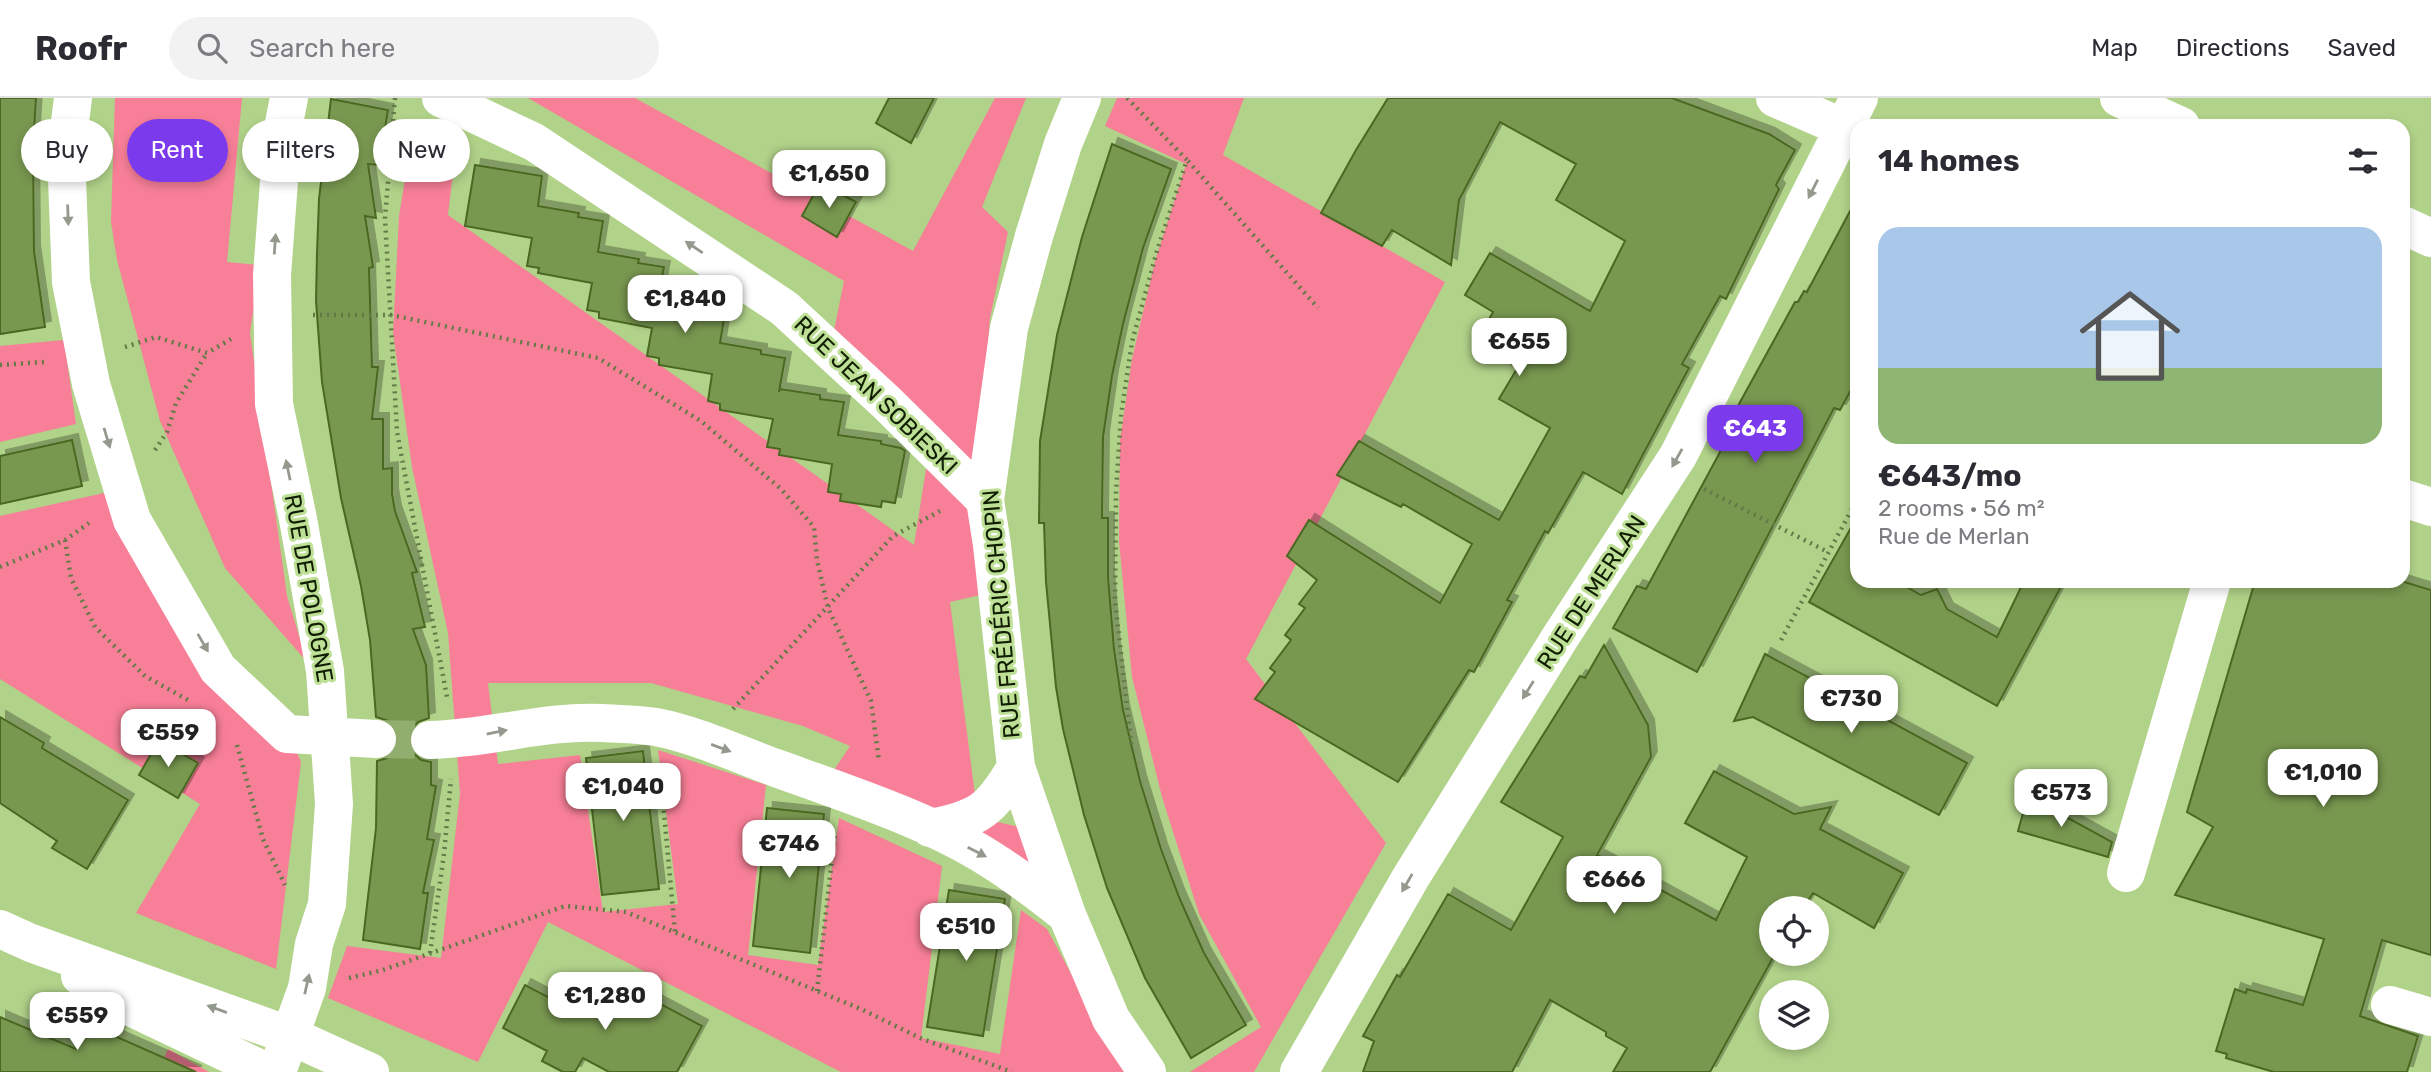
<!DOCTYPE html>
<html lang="en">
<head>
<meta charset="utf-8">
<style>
	:root { --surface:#fff; --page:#f2f2f3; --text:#2b2b33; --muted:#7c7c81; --line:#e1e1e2; --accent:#7c3aed }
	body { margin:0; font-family:Rubik,sans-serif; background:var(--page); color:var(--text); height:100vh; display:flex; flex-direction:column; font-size:26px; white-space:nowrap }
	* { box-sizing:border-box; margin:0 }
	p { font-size:23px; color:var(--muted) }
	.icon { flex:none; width:38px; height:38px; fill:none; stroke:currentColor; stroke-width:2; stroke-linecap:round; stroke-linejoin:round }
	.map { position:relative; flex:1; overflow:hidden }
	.drawer { position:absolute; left:1850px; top:21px; width:560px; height:469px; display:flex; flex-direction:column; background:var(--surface); border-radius:21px; box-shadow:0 4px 10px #0003 }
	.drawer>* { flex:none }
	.banner { position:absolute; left:21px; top:21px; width:665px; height:63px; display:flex; gap:14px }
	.fabs { position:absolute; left:1759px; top:798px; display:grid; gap:14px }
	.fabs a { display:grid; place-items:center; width:70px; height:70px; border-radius:50%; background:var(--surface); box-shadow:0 4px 10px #0003; font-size:35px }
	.price { position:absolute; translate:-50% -60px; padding:0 16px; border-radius:14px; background:#fff; color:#222; font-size:23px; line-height:46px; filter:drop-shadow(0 2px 4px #0008) }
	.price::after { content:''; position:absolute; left:50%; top:42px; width:21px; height:16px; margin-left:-10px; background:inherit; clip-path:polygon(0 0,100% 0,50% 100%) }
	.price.on { background:var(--accent); color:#fff }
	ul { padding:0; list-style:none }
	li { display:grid; align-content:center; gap:14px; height:371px; padding:0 28px }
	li+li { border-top:2px solid var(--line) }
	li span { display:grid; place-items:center; height:217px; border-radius:21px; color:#555 }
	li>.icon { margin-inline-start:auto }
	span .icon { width:126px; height:126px; fill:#fffc; stroke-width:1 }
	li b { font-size:30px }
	h2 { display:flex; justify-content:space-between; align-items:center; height:84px; padding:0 28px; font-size:30px }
	.tag { padding:0 24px; border-radius:32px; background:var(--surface); box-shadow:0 4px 10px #0003; font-size:24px; line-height:63px }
	.tag.on { background:var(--accent); color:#fff }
	header { display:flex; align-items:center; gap:42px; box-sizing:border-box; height:98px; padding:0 35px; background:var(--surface); border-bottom:2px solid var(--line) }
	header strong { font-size:33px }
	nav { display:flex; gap:38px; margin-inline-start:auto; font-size:24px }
	.search { width:490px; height:63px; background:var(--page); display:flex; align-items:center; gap:18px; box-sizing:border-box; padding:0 24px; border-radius:38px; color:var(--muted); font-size:26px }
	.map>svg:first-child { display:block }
</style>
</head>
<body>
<header>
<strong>Roofr</strong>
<div class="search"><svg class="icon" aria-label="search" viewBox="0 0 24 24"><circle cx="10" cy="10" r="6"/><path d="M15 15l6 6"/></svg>Search here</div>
<nav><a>Map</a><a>Directions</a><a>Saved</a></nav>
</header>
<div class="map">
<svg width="2431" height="974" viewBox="0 0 2431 974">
	<defs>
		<filter id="shadow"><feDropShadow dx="6" dy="-6" stdDeviation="0" flood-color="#0004"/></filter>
	</defs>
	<rect width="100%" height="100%" fill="#b1d289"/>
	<path fill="#f77f97" d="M115,0H242L227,164L260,167L250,235L287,498L307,564L225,470L160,323L117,162L111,124Z
		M528,0H635L913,153L995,0H1026L982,109L1008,134L990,220L979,364L980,497L950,504L978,720L1020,729L1041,785L832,675L850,648L803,628L651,585H488L498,666L580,657L603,814L678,806L658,652L766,687L748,857L818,867L839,720L942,768L921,940L1000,956L1021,812L1047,831L1124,974H841L548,824L478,964L328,900L347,848L441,860L460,696L448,535L412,369L393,235L399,118L412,38L454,67L448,117L914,447L927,365L827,267L844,183Z
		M1117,0H1244L1223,57L1445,184L1246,561L1386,745L1254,974H1190L1261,929L1199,816L1162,699L1132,579L1119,443L1120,342L1132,261L1155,163L1186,66L1105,28Z
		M64,242L76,326L0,344V248Z
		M104,395L182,522L283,622L301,664L276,871L136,815L200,706L0,581V418Z
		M168,951L209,974H158Z"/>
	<path fill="#789750" stroke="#4b6821" stroke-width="2" filter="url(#shadow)" d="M0,0H36L33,48L34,153L45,229L0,236Z
		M889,0H934L911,45L876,25Z
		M1388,0H1672L1769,36L1795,52L1776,87L1779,91L1726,201L1720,198L1682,266L1689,270L1622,396L1583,374L1548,435L1545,433L1507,502L1512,504L1474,574L1469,572L1398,684L1255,601L1275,574L1270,570L1291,542L1285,537L1305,510L1299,506L1317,482L1287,458L1309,422L1440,505L1472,446L1403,406L1401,409L1337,377L1359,343L1499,422L1550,330L1499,301L1518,269L1475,246L1493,214L1465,197L1490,155L1590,213L1625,143L1556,102L1576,66L1500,24L1459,102L1451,167L1392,132L1382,148L1321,115L1356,52Z
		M331,1L388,12L379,67L368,66L376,120L365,118L373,169L369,170L372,269H378L372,321H383V371L392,370V396L395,413L417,474L412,475L425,529L413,531L426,567L429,620L418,624L410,633L408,642L412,654L421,662L431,664V687L436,688L427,741L434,742L423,795H428L420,851L363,842L376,730L377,663L387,660L395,653L399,642L396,631L389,623L376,619L370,542L361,488L341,400L322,284L316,203L317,155L319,101Z
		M1112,46L1171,71L1143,150L1123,226L1112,278L1103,339L1102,420H1108V479L1114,551L1123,612L1140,683L1161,751L1179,799L1204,855L1246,927L1191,960L1145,880L1107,790L1084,717L1063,631L1056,589L1046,484L1044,425H1039L1040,343L1057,237L1082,139Z
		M475,67L542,78L538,108L579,115L578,119L603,123L598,154L639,161L638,165L664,169L658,200L701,207L700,210L725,215L720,245L761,252V256L785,260L779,294L780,291L820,297V301L844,304L838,337L881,343V346L901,350L905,353L895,405L882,403L881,409L840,403L841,396L828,394L832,366L779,357L780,351L767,349L773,321L720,312V306L708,303L712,276L659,267V260L647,258L652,230L599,220V214L587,212L592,185L538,175L539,170L527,168L532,140L465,128Z
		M820,85L856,104L837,139L802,118Z
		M1857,100V281L1840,312L1834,310L1697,574L1613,530L1637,488L1646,491L1719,356L1739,306L1795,204H1798L1804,193L1807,194Z
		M72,342L82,388L0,406V358Z
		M1857,419V483H1896L1921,497L1937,491L1947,511L1997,539L2024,483H2064L1997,608L1809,504Z
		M2255,483H2401L2431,492V857L2382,842L2360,918L2418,938L2407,974H2274L2226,960L2227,956L2216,953L2235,891L2246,895L2247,891L2303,907L2324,841L2175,797L2213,729L2187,714Z
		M1604,547L1648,627L1651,659L1597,757L1716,822L1747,759L1685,725L1714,673L1794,716L1831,709L1820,731L1903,775L1874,830L1813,795L1804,809L1771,810V856H1775L1710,974H1613L1627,950L1606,938V934L1550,902L1512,974H1363L1374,943L1363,938L1397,877L1400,879L1448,796L1511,832L1563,739L1501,704L1580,578L1585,580Z
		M1765,556L1967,665L1939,717L1753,619L1734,623Z
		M0,619L44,645L42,650L128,702L87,771L52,750L57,743L0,705Z
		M159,642L198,665L178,700L139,677Z
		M643,653L659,791L602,797L586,660Z
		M2028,698L2112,744L2108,759L2018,733Z
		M767,710L824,716L810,855L753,848Z
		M949,792L1005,801L983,938L927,929Z
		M621,885L702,928L677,974H609L583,960L575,974H563L542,963L547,953L503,930L525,887L569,910L578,894L608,910Z
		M93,918L121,930L117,939L196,974H0V919L76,951Z"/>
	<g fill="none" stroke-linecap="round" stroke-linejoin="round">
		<path stroke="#91ae6e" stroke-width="38" stroke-dasharray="38 19" stroke-linecap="butt" d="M377,641L430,642"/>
		<path stroke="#637a47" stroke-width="4.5" stroke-dasharray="2 5" stroke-linecap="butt" d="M395,0L385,120L397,334L447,599
			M1127,0L1187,62L1157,153L1132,244L1121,318L1116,394L1115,503L1132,652
			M1188,63L1318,210
			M313,217H391L598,260L701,323L781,391L814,429L817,462L828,510L871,603L879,663
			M125,249L156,239L207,255L231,241
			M0,267L44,264
			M155,352L167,334L176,305L207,255
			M1704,391L1828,454
			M65,442L71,480L95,529L145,578L188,602
			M0,469L65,442L89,425
			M1781,542L1857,402
			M733,611L893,438L940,413
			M237,647L263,741L285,787
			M660,671L675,834
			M430,855L444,756L451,681
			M349,880L383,872L565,808L626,814L861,911L920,940L1012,974
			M817,893L835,735"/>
		<path stroke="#fff" stroke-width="38" d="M73,0L66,55L71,184L91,286L132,422L218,571L287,636L377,641
			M441,0L534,44L784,210L887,305L985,402
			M1082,0L1063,46L1034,138L1009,230L985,402L992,447L1016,669L1067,817L1111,921L1147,974
			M1775,0L1844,30
			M2119,0L2181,28
			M2403,127L2431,140
			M2403,400L2431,409
			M430,642C488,641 544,622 603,625C620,626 639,626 656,629C697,637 737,656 776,670C845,695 929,722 990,761C1017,778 1042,797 1067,817
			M930,730C979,721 991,712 1016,669
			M2126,775L2212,483
			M2390,907L2431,919
			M277,974L307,890L314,846L327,806L334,706L325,573L298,421L274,306L272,177L283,30L289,0
			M1299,974L1411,779L1561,538L1678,358L1859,0"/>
		<path stroke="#fff" stroke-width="38" d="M0,831L31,845L291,938L370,974
			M80,878L116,902L267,974"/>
	</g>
	<defs><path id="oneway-solid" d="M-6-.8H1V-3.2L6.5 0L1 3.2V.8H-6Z" transform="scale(1.75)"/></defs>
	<g fill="#94998d">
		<use href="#oneway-solid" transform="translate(1813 91) rotate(117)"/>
		<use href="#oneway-solid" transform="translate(68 117) rotate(88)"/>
		<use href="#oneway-solid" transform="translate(275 146) rotate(-86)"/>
		<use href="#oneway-solid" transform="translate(694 149) rotate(-146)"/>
		<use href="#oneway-solid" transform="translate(107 340) rotate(73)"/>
		<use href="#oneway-solid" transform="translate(1677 360) rotate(119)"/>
		<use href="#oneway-solid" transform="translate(288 372) rotate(-102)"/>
		<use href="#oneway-solid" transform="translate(203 545) rotate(60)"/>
		<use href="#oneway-solid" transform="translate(1528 592) rotate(122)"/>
		<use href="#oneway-solid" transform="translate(497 634) rotate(-11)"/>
		<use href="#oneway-solid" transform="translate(721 650) rotate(20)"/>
		<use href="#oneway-solid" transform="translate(977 754) rotate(27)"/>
		<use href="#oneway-solid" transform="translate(1407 785) rotate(120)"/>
		<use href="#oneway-solid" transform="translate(307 886) rotate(-77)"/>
		<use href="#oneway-solid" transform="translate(217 911) rotate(-160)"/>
	</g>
	<g text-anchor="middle" stroke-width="6" stroke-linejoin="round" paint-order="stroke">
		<g font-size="23" fill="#111d02" stroke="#bde096">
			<text transform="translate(876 297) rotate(44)" y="8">RUE JEAN SOBIESKI</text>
			<text transform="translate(309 490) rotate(80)" y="8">RUE DE POLOGNE</text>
			<text transform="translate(1591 494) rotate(-57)" y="8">RUE DE MERLAN</text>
			<text transform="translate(1001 516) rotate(-95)" y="8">RUE FRÉDÉRIC CHOPIN</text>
		</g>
	</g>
</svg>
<div class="fabs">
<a><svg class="icon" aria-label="locate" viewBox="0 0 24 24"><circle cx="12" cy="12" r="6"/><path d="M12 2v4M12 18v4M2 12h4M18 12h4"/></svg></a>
<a><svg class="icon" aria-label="layers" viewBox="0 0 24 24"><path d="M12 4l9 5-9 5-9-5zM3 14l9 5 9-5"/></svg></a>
</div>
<b class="price" style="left:829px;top:112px">€1,650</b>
<b class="price" style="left:685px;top:237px">€1,840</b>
<b class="price" style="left:1519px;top:280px">€655</b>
<b class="price on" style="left:1755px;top:367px">€643</b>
<b class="price" style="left:1851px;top:637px">€730</b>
<b class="price" style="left:168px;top:671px">€559</b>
<b class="price" style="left:2323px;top:711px">€1,010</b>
<b class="price" style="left:623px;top:725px">€1,040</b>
<b class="price" style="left:2061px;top:731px">€573</b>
<b class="price" style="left:789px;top:782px">€746</b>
<b class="price" style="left:1614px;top:818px">€666</b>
<b class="price" style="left:966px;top:865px">€510</b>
<b class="price" style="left:605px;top:934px">€1,280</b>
<b class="price" style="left:77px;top:954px">€559</b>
<div class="banner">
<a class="tag">Buy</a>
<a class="tag on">Rent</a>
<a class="tag">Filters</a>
<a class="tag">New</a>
</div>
<section class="drawer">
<h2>14 homes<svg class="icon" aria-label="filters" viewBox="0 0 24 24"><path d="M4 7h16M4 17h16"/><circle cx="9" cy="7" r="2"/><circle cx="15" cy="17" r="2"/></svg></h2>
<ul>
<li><span style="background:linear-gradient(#a9c7e8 65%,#8fb573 0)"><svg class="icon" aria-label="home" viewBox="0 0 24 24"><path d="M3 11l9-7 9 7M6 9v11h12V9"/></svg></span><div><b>€643/mo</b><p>2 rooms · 56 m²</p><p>Rue de Merlan</p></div></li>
</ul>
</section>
</div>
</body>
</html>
